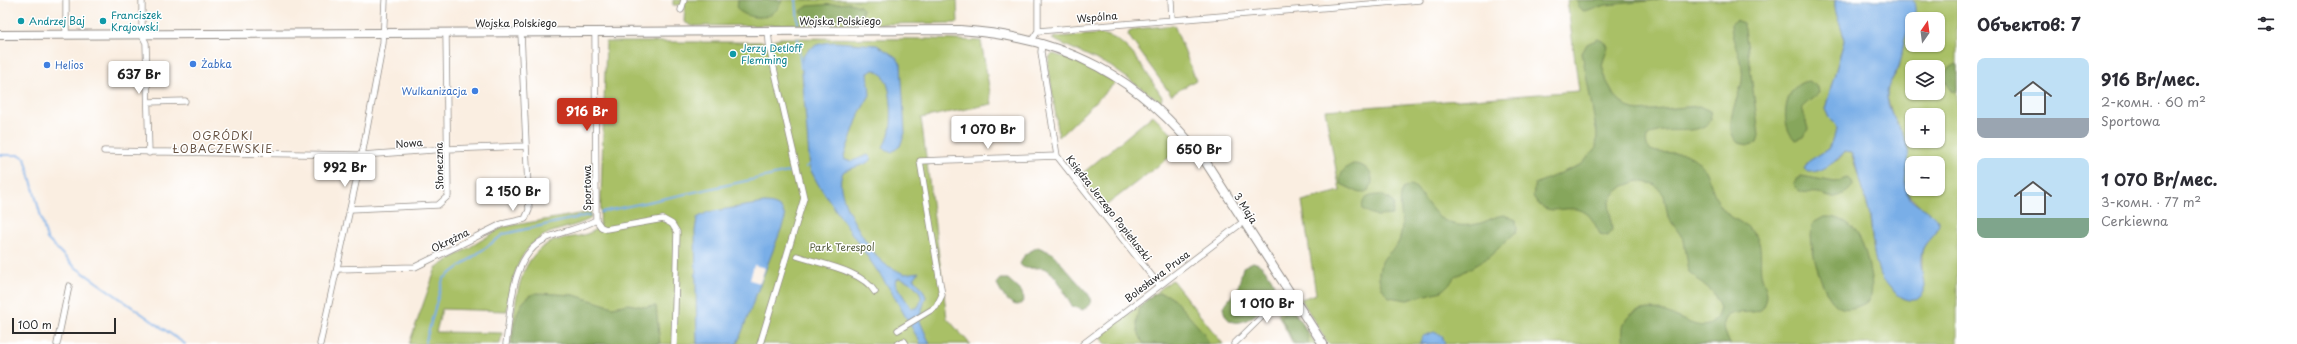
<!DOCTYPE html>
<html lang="ru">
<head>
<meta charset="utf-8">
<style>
	:root { --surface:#fff; --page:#f7f7f7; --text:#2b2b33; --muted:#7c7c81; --accent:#c8321e }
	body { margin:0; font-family:"Playpen Sans",sans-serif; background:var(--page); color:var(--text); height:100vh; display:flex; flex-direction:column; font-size:15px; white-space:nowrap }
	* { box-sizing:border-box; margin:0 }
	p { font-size:13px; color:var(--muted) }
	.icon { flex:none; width:22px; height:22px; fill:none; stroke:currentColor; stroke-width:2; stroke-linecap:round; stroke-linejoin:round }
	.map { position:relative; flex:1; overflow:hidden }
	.panel { display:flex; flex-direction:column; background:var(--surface); width:340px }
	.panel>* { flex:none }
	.needle { width:26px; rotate:14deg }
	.fabs { position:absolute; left:1905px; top:12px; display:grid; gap:8px }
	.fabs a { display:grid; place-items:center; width:40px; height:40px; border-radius:8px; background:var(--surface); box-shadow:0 1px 3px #0004; font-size:20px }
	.scale { position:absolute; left:12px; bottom:10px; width:104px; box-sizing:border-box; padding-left:4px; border:2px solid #2b2b2b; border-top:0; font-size:11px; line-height:14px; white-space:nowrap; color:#2b2b2b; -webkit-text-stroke:3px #fff; paint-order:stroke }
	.price { position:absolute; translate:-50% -34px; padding:0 9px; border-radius:4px; background:#fff; color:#222; font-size:13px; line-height:26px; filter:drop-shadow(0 1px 2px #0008) }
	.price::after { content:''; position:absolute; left:50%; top:24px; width:12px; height:9px; margin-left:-6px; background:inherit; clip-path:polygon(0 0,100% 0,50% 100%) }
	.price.active { background:var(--accent); color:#fff }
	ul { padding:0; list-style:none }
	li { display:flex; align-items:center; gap:12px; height:100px; padding:0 20px }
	li span { display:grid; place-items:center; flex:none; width:112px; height:80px; border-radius:8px; color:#555 }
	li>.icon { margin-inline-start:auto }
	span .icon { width:48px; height:48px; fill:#fffc; stroke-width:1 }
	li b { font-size:17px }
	h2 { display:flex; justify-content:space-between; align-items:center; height:48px; padding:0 20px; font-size:17px }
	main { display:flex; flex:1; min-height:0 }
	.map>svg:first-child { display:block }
</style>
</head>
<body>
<main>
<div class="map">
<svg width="1957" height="344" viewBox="0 0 1957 344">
	<rect width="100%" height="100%" fill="#fff"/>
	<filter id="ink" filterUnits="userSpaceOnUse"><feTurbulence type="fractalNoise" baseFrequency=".025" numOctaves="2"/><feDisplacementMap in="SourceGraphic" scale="8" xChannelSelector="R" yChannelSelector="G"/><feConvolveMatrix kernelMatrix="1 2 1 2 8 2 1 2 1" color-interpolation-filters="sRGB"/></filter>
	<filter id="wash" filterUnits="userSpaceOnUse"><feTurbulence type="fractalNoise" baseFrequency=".012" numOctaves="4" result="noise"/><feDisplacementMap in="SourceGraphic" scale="16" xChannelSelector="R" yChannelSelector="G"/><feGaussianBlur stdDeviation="0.9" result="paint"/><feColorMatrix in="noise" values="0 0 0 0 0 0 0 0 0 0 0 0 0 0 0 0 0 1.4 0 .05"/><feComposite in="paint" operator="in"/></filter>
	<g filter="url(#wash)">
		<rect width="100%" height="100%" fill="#faeee1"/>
		<path fill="#a9c066" stroke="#6a7648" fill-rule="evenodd" d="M673,0H957L958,23L692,26L684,22L685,5H673Z
			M1567,0H1835C1833,15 1844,27 1844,41L1825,109L1829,118L1836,124L1837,130L1828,149L1806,164L1817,171L1839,159L1845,151L1851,152L1869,211L1874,253L1879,271L1893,291L1905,299L1922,270V250L1928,240L1937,231L1922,209L1906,192L1905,185L1908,149L1892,114L1887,97V88L1899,68L1905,38L1912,24V45H1938V19H1914L1913,0H1957V344H1328L1301,299L1316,294L1302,201L1340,191L1325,110L1579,91ZM1912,67H1938V93H1912ZM1912,115H1938V141H1912ZM1912,163H1938V189H1912Z
			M1174,25L1196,80L1171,95L1128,35L1129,32L1136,29Z
			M1101,34C1130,38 1147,75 1162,97L1161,102L1110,66L1052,39L1056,37Z
			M780,38L931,39L981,41L992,104L921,118L947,318L970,344H510C516,307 515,249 561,239C575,236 590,237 600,225L606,42H765Z
			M1053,54L1071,59L1116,82L1059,137L1048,64L1050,56Z
			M1153,115L1184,146L1104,207L1078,177Z
			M591,212L590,219C577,226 562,228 549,233C516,248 512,280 507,311L442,309L436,332L502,333L500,344H409L436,268L503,227Z
			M1172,280L1223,344H1106L1100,336Z
			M1288,302L1316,344H1293L1278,314Z"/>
		<path fill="#86a65b" stroke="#586843" d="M738,0H782C776,20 751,22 737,9Z
			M1577,0H1658L1606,5L1584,11L1578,8Z
			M850,3L860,6L863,9L861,18L813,20L807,19L802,14L801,11L808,6Z
			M1735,20L1743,23L1745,29L1759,135L1757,143L1749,145L1738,143C1721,127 1739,98 1742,81C1745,61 1731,44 1731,24Z
			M1598,39L1606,43L1608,47L1602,65L1607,82L1615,96L1627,107L1639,111L1699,106L1710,111L1711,120C1697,139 1665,123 1647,137C1641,160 1675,149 1688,155C1712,166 1708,191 1723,209C1731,220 1745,222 1754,233C1764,245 1759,260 1761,274C1763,281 1766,287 1767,294C1767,299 1765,305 1763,308C1753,320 1708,298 1730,344H1624C1622,333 1621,321 1632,314C1640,309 1650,308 1659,310C1681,315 1711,344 1720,308L1713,292L1689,272L1684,240L1668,217L1664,195L1654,184L1638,181L1624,186L1613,195L1609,204L1612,230L1608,236L1600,234C1596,227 1593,218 1586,213C1568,200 1547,223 1533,196L1535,184L1582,164L1596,148L1597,134L1582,53L1587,44Z
			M1957,64V91L1951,90L1944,79C1945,71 1950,67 1957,64Z
			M1809,81L1818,87L1819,93L1802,107L1808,129L1804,137L1796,140C1780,131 1781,83 1809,81Z
			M1353,164C1368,164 1378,178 1368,191L1360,193L1341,184C1338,174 1344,168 1353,164Z
			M1801,176L1835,182L1847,178L1852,181L1853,184C1852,191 1837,199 1829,197C1825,196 1822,193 1817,193C1808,192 1795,195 1794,182Z
			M1411,185L1416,188C1434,211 1442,231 1477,224C1487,222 1494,216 1504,215L1516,220L1517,231L1489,257L1457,276L1442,291L1407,300L1389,297C1378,286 1375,271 1385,257C1390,251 1398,247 1400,238C1406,221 1396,205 1403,189Z
			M1381,195L1391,200L1394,204L1392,215L1377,216L1363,210C1360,197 1371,195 1381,195Z
			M1824,217C1855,216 1864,242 1869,267C1871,279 1874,289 1869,301C1859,307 1844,313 1835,304C1821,292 1806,239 1813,223Z
			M1038,247L1052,253L1089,295L1091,303L1083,310L1072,306C1064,295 1060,278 1048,270C1039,264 1025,273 1020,264L1025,254Z
			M1253,262C1261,264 1264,268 1269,275C1271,278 1274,282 1274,286C1276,305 1228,344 1223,307L1238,288L1243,267Z
			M1000,279H1008L1021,291L1024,298C1019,317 997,292 997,282Z
			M536,293L574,295L613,307L628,304L645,307L656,306L660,344H512C515,325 515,300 536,293Z
			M1159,293L1171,296L1203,332L1209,344H1144C1131,323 1135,303 1159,293Z
			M1286,309C1296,310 1311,335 1308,344L1294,343L1281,317Z"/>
		<path fill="#79aee7" stroke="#526c89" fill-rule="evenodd" d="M1835,0H1913C1920,16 1908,27 1904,42C1902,50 1902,58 1899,66C1895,77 1886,84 1887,97C1889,117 1905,131 1908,150C1911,164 1901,180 1907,193C1914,209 1935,210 1939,223C1938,235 1925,240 1922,251C1918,265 1925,278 1924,292C1911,314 1885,286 1879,271C1871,252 1873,231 1869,211C1867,201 1862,191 1860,182C1857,172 1856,161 1851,152L1845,151C1838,160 1822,173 1809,172L1804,169L1809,161L1828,149L1837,130L1836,124L1829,118L1825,109L1844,41C1844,27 1833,15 1835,0Z
			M837,42L877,45L896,57L901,64L905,133L900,146L892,152L883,148C884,143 889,138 890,131C893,117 893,68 871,70L868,73L870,95L860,112L844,156L845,160L852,161L868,155L872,159L865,164L844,171C829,191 867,244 880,260L886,265L904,274L919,272L914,279L922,288L926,297L919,319L930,344H921L891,291L818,184L810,169L801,61C807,45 822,42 837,42ZM899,278C912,281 929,294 917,308H911L896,285L895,281Z
			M764,203C776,203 784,207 785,219L740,337L737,344H697L695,231L697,218L708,212Z
			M1434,332L1442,336L1445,344H1419L1423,336Z"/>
		<path fill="#faeee1" d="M754,265L765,268L760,283L750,280Z"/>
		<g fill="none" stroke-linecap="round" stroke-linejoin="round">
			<path stroke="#79aee7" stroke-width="2" d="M796,0L798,23
				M798,39L801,68
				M0,155H20L25,158L47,239L75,267L185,344
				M806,167L811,164
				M601,212L788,172
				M425,344L443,279L504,234L589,215"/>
		</g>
	</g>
	<g filter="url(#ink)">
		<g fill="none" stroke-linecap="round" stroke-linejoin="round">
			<g stroke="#928c86" stroke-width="7">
				<path id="street" d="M142,0V35L146,43L149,153
					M1171,0L1172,20
					M681,10L684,0
					M1038,31L1420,0
					M595,32L596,220
					M66,35V0
					M1032,40L1038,31V0
					M1042,43L1041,52L1057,156L1159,285
					M148,102L185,101
					M104,151L362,155L447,149L525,146
					M350,209L438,205L448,196L446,33
					M596,220L601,227L606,229L663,219L672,224L677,232L674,344
					M797,256C820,264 862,270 875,292
					M338,269L415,267L502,224L525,219L529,210L521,33
					M898,330L936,307L942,295L920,161L1057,156
					M57,344L69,286
					M320,344L362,155L383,43L385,0
					M506,344C511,309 510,255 547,238C563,231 580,229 596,220
					M760,344L804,198L770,51L768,31
					M898,344L904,341L906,344
					M1083,344L1243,222
					M1234,344L1288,291"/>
			</g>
			<g stroke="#928c86" stroke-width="10">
				<path id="secondary" d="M0,35L960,30C1066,37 1140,77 1205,161L1323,344"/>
			</g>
			<use href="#street" stroke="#fff" stroke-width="5.5"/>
			<use href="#secondary" stroke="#fff" stroke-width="8"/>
		</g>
	</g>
	<g fill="#0f9aa8" stroke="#fff" stroke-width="1.5">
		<circle cx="21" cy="21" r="4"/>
		<circle cx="103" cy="21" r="4"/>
		<circle cx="733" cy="54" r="4"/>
	</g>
	<g fill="#3f7fe0" stroke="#fff" stroke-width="1.5">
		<circle cx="193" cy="64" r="4"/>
		<circle cx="47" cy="65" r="4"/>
		<circle cx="475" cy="91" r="4"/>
	</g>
	<g text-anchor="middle" stroke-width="3" stroke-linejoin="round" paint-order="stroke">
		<g font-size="10" fill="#0d838f" stroke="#fff" text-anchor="start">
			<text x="111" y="19">Franciszek<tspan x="111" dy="12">Krajowski</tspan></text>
			<text x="29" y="25">Andrzej Baj</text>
			<text x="741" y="52">Jerzy Detloff<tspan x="741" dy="12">Flemming</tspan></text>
		</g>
		<g font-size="10" fill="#2b2b2b" stroke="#fff">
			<text transform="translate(1097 17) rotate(-5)" y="4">Wspólna</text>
			<text x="840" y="25">Wojska Polskiego</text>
			<text x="516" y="27">Wojska Polskiego</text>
			<text transform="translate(409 143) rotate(-4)" y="4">Nowa</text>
			<text transform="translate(439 166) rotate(-91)" y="4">Słoneczna</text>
			<text transform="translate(587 188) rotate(-90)" y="4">Sportowa</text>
			<text transform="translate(1109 208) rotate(52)" y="4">Księdza Jerzego Popiełuszki</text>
			<text transform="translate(1246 208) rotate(58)" y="4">3 Maja</text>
			<text transform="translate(450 240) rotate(-26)" y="4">Okrężna</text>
			<text transform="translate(1157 276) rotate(-37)" y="4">Bolesława Prusa</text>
		</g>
		<g font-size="10" fill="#366cbe" stroke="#fff" text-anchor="start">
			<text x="201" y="68">Żabka</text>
			<text x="55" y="69">Helios</text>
			<text x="467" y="95" text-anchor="end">Wulkanizacja</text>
		</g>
		<g font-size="10" fill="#575f40" stroke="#fff">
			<text x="842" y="251">Park Terespol</text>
		</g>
		<g font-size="11" letter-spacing="1" fill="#685444" stroke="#fff">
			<text x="223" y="140">OGRÓDKI<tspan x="223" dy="13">ŁOBACZEWSKIE</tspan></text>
		</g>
	</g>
</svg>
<div class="fabs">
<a><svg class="needle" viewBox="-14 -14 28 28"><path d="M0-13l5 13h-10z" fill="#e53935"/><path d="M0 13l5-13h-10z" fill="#7c7c81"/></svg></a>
<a><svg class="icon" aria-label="layers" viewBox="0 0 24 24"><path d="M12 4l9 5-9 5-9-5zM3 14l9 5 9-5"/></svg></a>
<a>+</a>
<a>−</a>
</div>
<div class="scale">100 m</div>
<b class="price" style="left:139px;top:95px">637 Br</b>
<b class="price active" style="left:587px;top:132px">916 Br</b>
<b class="price" style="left:988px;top:150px">1 070 Br</b>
<b class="price" style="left:1199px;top:170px">650 Br</b>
<b class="price" style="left:345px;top:188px">992 Br</b>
<b class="price" style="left:513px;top:212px">2 150 Br</b>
<b class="price" style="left:1267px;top:324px">1 010 Br</b>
</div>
<section class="panel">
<h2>Объектов: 7<svg class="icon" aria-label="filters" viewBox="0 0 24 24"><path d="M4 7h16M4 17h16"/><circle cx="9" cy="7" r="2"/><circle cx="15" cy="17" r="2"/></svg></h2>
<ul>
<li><span style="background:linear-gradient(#bfe0f5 75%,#9aa5b1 0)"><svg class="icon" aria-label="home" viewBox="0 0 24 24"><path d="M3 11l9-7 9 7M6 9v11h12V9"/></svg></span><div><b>916 Br/мес.</b><p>2-комн. · 60 m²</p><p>Sportowa</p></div></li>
<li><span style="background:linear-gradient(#bfe0f5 75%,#7fa58c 0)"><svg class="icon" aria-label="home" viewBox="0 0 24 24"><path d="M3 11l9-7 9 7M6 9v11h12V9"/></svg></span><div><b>1 070 Br/мес.</b><p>3-комн. · 77 m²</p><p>Cerkiewna</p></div></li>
</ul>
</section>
</main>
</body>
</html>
